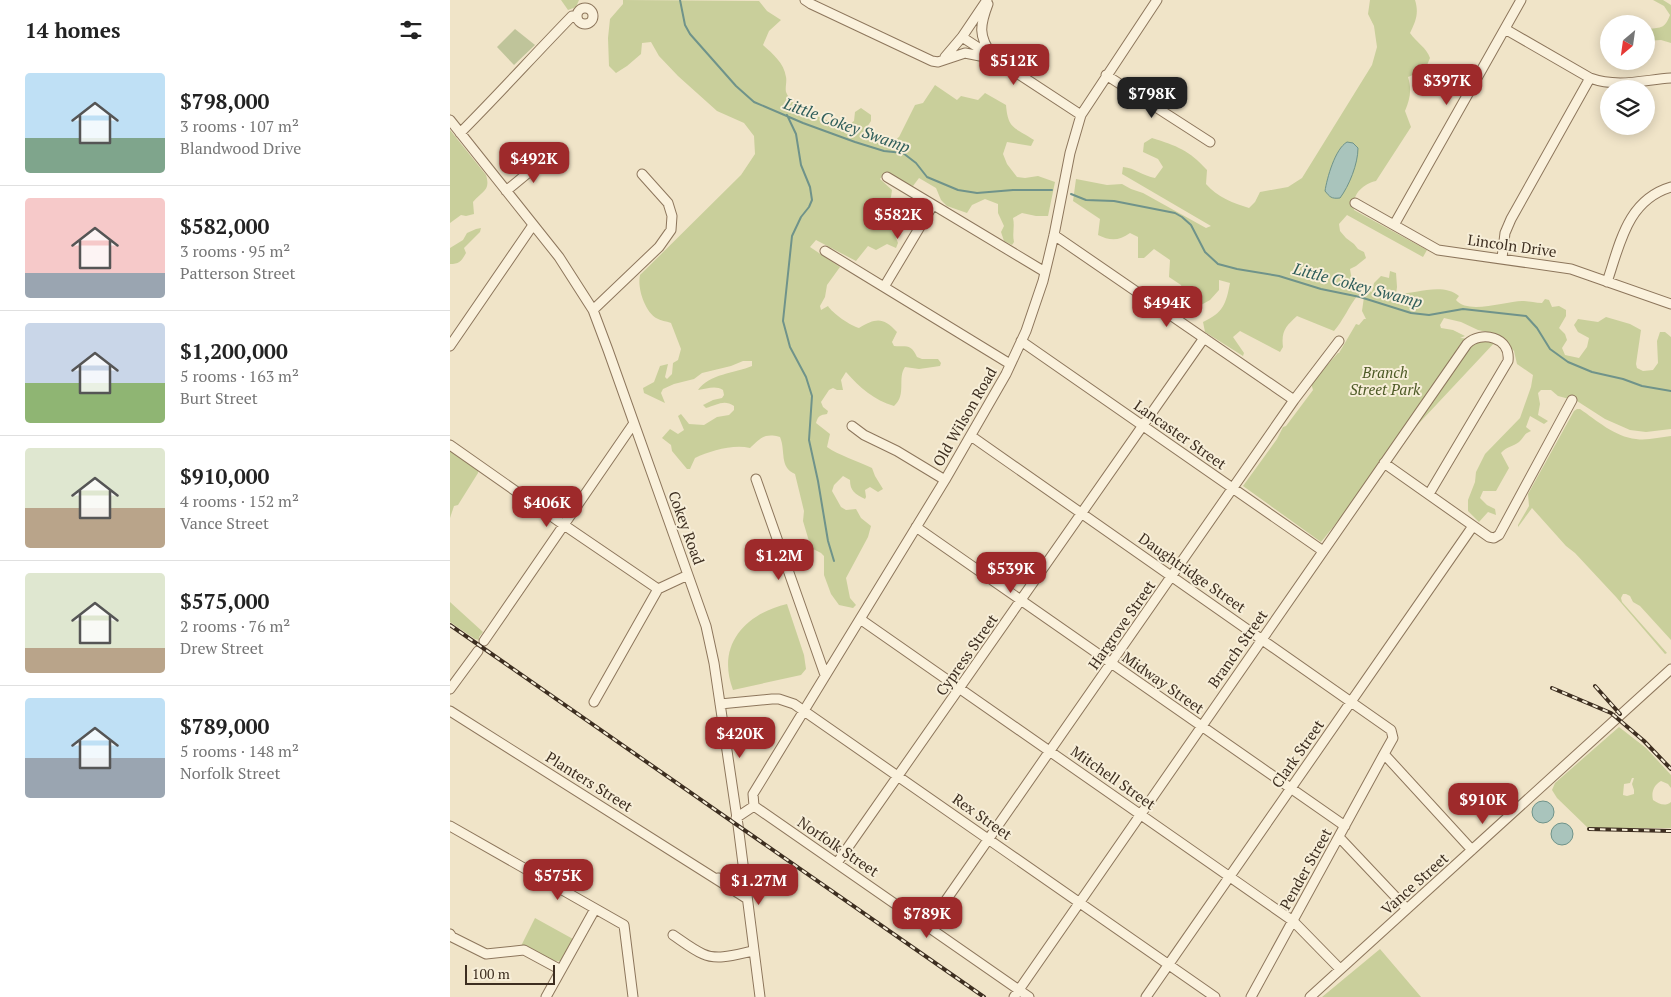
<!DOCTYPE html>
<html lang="en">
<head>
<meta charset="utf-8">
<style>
	:root { --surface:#fff; --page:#f6f6f6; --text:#222; --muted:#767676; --line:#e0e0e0; --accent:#9e2a2b }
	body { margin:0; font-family:"PT Serif",serif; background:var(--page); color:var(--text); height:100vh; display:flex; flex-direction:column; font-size:19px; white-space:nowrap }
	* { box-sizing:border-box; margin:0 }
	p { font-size:16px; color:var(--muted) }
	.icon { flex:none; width:28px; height:28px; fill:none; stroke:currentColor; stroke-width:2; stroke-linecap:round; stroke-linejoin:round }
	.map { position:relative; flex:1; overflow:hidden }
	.panel { display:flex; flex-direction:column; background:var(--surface); width:450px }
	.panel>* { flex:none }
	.needle { width:32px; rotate:209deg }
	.buttons { position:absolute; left:1150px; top:15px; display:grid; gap:10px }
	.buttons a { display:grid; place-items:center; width:55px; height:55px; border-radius:50%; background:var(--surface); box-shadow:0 2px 12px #0003; font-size:25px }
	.scale { position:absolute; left:15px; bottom:12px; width:90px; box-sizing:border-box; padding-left:5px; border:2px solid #3d2e20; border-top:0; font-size:14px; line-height:18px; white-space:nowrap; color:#3d2e20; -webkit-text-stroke:4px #f7eed8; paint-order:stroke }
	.price { position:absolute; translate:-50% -42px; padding:0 11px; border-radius:10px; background:var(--accent); color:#fff; font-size:16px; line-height:32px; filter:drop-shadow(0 1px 2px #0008) }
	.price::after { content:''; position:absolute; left:50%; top:30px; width:15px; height:11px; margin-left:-8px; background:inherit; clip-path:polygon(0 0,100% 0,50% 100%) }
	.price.active { background:#222; color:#fff }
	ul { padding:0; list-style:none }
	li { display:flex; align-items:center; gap:15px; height:125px; padding:0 25px }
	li+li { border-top:1px solid var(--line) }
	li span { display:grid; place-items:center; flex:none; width:140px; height:100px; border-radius:5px; color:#555 }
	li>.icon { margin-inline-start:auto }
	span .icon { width:60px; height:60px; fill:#fffc; stroke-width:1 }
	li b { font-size:21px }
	h2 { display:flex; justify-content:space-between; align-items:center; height:60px; padding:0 25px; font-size:21px }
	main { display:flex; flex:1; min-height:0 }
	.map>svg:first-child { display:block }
</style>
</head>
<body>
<main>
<section class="panel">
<h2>14 homes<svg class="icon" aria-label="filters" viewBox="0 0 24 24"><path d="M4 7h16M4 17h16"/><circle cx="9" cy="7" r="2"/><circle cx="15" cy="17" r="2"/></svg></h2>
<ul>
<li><span style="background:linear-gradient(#bfe0f5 65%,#7fa58c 0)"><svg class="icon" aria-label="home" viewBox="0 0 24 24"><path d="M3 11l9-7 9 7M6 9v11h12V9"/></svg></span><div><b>$798,000</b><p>3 rooms · 107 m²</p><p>Blandwood Drive</p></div></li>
<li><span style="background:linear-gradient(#f6c9c9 75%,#9aa5b1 0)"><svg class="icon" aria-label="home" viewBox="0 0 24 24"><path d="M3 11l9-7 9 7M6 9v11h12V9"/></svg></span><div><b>$582,000</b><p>3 rooms · 95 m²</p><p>Patterson Street</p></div></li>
<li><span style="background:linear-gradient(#c9d6e8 60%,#8fb573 0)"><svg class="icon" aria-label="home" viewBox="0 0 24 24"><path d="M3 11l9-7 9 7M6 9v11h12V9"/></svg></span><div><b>$1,200,000</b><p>5 rooms · 163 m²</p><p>Burt Street</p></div></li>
<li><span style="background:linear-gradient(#dfe7d0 60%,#b9a48a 0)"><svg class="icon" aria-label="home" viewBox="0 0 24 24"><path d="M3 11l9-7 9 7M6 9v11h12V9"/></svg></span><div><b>$910,000</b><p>4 rooms · 152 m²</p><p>Vance Street</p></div></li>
<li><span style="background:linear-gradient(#dfe7d0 75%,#b9a48a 0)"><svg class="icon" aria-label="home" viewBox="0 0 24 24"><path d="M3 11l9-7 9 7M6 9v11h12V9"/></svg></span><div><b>$575,000</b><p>2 rooms · 76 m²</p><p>Drew Street</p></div></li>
<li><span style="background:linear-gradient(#bfe0f5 60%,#9aa5b1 0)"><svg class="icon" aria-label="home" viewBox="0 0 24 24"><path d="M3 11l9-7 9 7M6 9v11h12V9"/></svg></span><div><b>$789,000</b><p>5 rooms · 148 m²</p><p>Norfolk Street</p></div></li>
</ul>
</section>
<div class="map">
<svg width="1221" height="997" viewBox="0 0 1221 997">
	<rect width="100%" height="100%" fill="#f0e4c8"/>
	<path fill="#c9cf9b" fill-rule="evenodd" d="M111,0H129L126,7L118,10Z
		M173,0L309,1L317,11L331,20L319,31L313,45C323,54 334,63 336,77C337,81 335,88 336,92C342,109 382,123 397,126L404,121L405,112L411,108L421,115V121L417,127L442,142L449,137L465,105L473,103L485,85L507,100L511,96L528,100L535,93L556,105C558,130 565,127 584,140L581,146L557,142L553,154L557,164L567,177L575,178L588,176L605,182L598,216H586L572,213L563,218C565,227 562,233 564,242L562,245L554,241L551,232L554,226L548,213V204L535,199L522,205L517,213L497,206L491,200L486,188L469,178L463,186L433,175L430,179L442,190L441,197L435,208L433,220L445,235L448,243L446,248L437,244L426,250L418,246L406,261L366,240L360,247L390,267L377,285L375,297L370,306L371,310L378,306C382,313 401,326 409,328C426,318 433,317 447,332L442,342L444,346C456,347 461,343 467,357L472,359H488L491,363L490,366L469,369L455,367C447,378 457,395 444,406C424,400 410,388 396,372L391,380L393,390H387L383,388L379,390L371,402L373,407L378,411L377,414C370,415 368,416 366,423L380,434L377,447C388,455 408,461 422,468L425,476L433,489L428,492L420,487L415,490L416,497L415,499C405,494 400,491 400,480L393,476L384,485L382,491L391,507L396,510L406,509L411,518L421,526L418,537L396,578L400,598L406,605L403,608L389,605L381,594L374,575V556L371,553L361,548L353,521L354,511L345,474C329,467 336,451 330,437C314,433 311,438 300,448C283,444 260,451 245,458L240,469H237L222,451L221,445L212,438L220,429L228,434L234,430L228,416L231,414L239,424L254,425L267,417L279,415L284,410V406C274,399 267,405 256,408L253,405L263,400L272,398L274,395L273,390C265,385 257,389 248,390C259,374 285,373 302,366V361H293L281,366L252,373L244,379L224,384L213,389L211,393L215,403L194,393L193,388L204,382L210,366L218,364L215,377L217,379L222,374L223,363L228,360L231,349L221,323C216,321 211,321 206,318C195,311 187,288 190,275L291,175L305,154L304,136L294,123L267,111L228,76L209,56L201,42L192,43L191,54L177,66L166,73L159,66L158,38L160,19L173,4Z
		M920,0H965C969,13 966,21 960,33C966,42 977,48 980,58L975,70L958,77C962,90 960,99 955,111L961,127L926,181C912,184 901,196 904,210L977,250L973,257L897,215L889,224L890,231L896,238L904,244L908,249L914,252L916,258L906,266L900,269L902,281L922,292L924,283L931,276L939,278L940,271L946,273L947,287L946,294C966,294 992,282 1009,296L1006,300C1018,315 1056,301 1072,301C1079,301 1085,303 1092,303L1095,299L1099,300L1102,307L1109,306L1116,310V316L1109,328L1115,334L1117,340L1112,348L1115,355L1129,358L1137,347L1139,338L1128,332L1124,325L1128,319L1148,322L1156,317L1180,324L1191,330L1186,364L1187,368L1193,371L1203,370L1208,363L1207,341L1210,332H1215L1221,337V429L1196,432L1180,430L1155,419L1127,401L1108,396L1101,390H1091L1088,393L1090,404L1088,415L1098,421L1094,424L1080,416L1076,427L1081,431C1073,434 1074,438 1069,442C1063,447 1057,446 1051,453L1059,468L1046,491H1033L1030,498L1037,505L1045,509L1046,515L1038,512L1029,522L1018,511V500L1025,482L1026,472L1035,454L1070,418L1081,387L1083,375L1067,364L1064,351L1052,338L1042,333L1028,330L1011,322L994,318L990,325L991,328L1003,330L1015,336L1010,338L1046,341L928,467L917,485L871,542L793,486L827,439L833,427L836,426L863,390L861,383L888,353H889L906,324L909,325L914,319H916L912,311L914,297L908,295C899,306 893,321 884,331L847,316C836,326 831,331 833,347L830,352L790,331L783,337L794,353L793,356L755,332L753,322C773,313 776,304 780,283L769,280V290L760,300L751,305L734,295L731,285L719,277L720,260L704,249L694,258H688V237L680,233C669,241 660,241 648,235L650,219L623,201L626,179L657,185L672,184L681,189L693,193L756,228L761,226L672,174L673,167C685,168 693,176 705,178L713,167L708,159L693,152L694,143L702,138C727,146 739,150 757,170L756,184C767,197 783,203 799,208L805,202L810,192L838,187L852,178L922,65L927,47L924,26L918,14Z
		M1203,0H1213L1221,5V43L1211,40L1196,41V30C1210,26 1214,31 1220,15L1214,6Z
		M0,130L36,175C41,191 32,191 23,202L24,214L16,216L11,215L0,223Z
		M31,228L30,232L14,248L16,253C11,262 9,264 0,264V248L13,240L17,233L26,229Z
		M1127,409H1130C1146,420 1165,437 1186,439C1197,441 1210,437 1221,436V643V640L1190,606L1183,602L1180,596L1176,594H1173L1171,598L1172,602L1217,653L1215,654L1166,597L1125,553L1116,546L1082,508L1068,527V525L1079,506L1078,494L1124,411Z
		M0,448L21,465L28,469V473L8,505L4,506L0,518Z
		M0,602L33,632L29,637V640L25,639L0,622Z
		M337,604L354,655L356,669L351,675L283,690C266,645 295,614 337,604Z
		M1169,727L1196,748L1221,775V788L1218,784L1211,781C1204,785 1201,792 1203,800C1209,804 1215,807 1221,802V828H1138L1107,798L1102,790L1105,783ZM1182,778H1184L1182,784L1184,790V794L1177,796L1173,795L1174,784L1180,783Z
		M85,918L123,939L111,961C99,964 85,947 71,946Z
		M930,949L971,997H872Z"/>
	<path fill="#bfc49a" d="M65,29L85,45L64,65L47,47Z"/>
	<path fill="#a9c4bc" stroke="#6f938a" d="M897,142L903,143L908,148C908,164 899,186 890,198C881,199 880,197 875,191C877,178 885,149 897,142Z
		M1082 812a11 11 0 1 1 22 0a11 11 0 1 1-22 0Z
		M1101 834a11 11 0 1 1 22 0a11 11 0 1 1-22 0Z"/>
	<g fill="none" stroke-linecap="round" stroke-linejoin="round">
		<path stroke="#6f938a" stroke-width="2" d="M230,0L235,25L240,34L286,86L304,102L353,123L405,142L434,151L453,153L466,163L477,177L508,190L527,193L563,190H602
			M337,115L346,134L351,165L360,187L362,200L359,207L351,217L342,236L333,321L340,347L356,377L362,396L359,440L368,481L378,541L384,561
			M621,194L636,200L664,201L725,213L732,217L741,225L755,252L768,264L787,269L829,276L871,289L910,297L961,313L979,315L1013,309L1076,316L1087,328L1100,349L1118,362L1142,372L1173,379L1192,386L1221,391"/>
		<g stroke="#8d765c" stroke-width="11">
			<path id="minor" d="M355,0L361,4L482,61L488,62L515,53L545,59
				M538,4C530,25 528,36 542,55
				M127 16a8 8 0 1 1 16 0a8 8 0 1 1-16 0Z
				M1055,29L1140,78C1168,88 1193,80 1221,78
				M512,37L631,115
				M495,57L512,37L537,0
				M656,75L760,142
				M0,120L109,257L143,310L158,350L238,575L256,626L264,663L288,825L310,997
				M10,133C48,95 84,55 122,16H126
				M437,177L595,272
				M56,191L96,158
				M905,203L988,250L1121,269L1221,304
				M944,225L1071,0
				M604,235L844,400
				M375,251L560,364
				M1052,258L1055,233L1061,219L1140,78
				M1157,282C1170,244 1177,200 1221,187
				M434,287L483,205
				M143,310L209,247L221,230L222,216L218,203L192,174
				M571,341L873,551
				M0,346L83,225
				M402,426L414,435L447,451L495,480
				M521,436L941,730L943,738L934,754L1022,850
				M0,445L114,525L208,589
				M934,463L1039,537L1044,538L1049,535L1122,400
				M306,479L375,675
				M466,527L895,826
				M410,619L843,921L890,969
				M34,641L184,423
				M0,689L28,651
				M144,702L208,589L238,575
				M270,704L322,699H329L344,704L765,997
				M0,711L296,898
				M304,806L579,997
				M286,818L304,806L303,794L495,480L556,374L576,331L593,281L604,235L620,153L631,115L707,0
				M0,826L174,925L183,997
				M889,837L957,909
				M387,863L754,338
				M268,878L281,880L294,878
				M478,926L844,400L889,341
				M0,934L2,937L36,954L74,950L111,970
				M223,935C232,941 242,949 253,954C268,961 288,954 303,951
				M96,997L145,909
				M564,997L1017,344C1031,330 1061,337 1058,361L979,494
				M696,997L1023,526
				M801,997L934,754
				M860,997L1221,669"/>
		</g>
		<use href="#minor" stroke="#faf1dc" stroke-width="9"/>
		<g stroke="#3d2e20" stroke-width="4">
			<path id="rail" d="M0,625L534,997
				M1145,686L1170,714
				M1102,688L1161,713L1194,741L1221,769
				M1139,829L1221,831"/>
		</g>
		<use href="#rail" stroke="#f7eed8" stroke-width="2" stroke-dasharray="5.5" stroke-linecap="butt"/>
	</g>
	<g text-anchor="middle" stroke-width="4" stroke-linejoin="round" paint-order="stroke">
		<g font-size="15" fill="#3d2e20" stroke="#f7eed8">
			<text transform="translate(1062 246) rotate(8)" y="5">Lincoln Drive</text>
			<text transform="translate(515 417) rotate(-60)" y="5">Old Wilson Road</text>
			<text transform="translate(730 435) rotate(35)" y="5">Lancaster Street</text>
			<text transform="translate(236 528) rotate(70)" y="5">Cokey Road</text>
			<text transform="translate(742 573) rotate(35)" y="5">Daughtridge Street</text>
			<text transform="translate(672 625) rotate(-55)" y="5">Hargrove Street</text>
			<text transform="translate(788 649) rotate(-55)" y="5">Branch Street</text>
			<text transform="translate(517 655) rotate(-55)" y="5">Cypress Street</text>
			<text transform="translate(713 683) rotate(35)" y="5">Midway Street</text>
			<text transform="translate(848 754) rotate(-55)" y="5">Clark Street</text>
			<text transform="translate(663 778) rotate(35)" y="5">Mitchell Street</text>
			<text transform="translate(139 782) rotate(32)" y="5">Planters Street</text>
			<text transform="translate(532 817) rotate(35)" y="5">Rex Street</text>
			<text transform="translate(388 847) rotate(34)" y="5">Norfolk Street</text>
			<text transform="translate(856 869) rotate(-61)" y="5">Pender Street</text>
			<text transform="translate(965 884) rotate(-42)" y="5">Vance Street</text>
		</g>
		<g font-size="15" font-style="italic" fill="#4d5a26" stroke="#f7eed8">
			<text x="935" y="378">Branch<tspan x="935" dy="17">Street Park</tspan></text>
		</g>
		<g font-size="16" font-style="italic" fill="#2f5d5a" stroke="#f7eed8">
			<text transform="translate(397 125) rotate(20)" y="6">Little Cokey Swamp</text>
			<text transform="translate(908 285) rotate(15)" y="6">Little Cokey Swamp</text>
		</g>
	</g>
</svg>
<div class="buttons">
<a><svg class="needle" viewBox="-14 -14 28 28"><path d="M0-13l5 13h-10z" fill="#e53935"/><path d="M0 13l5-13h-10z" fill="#767676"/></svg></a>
<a><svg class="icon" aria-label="layers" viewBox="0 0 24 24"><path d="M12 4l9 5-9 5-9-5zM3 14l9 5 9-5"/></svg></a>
</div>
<div class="scale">100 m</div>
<b class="price" style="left:564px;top:86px">$512K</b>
<b class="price" style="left:997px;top:106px">$397K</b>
<b class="price active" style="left:702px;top:119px">$798K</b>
<b class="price" style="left:84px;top:184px">$492K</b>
<b class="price" style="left:448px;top:240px">$582K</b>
<b class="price" style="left:717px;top:328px">$494K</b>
<b class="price" style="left:97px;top:528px">$406K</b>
<b class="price" style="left:329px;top:581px">$1.2M</b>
<b class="price" style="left:561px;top:594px">$539K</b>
<b class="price" style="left:290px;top:759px">$420K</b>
<b class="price" style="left:1033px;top:825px">$910K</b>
<b class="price" style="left:108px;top:901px">$575K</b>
<b class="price" style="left:309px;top:906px">$1.27M</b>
<b class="price" style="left:477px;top:939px">$789K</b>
</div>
</main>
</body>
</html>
